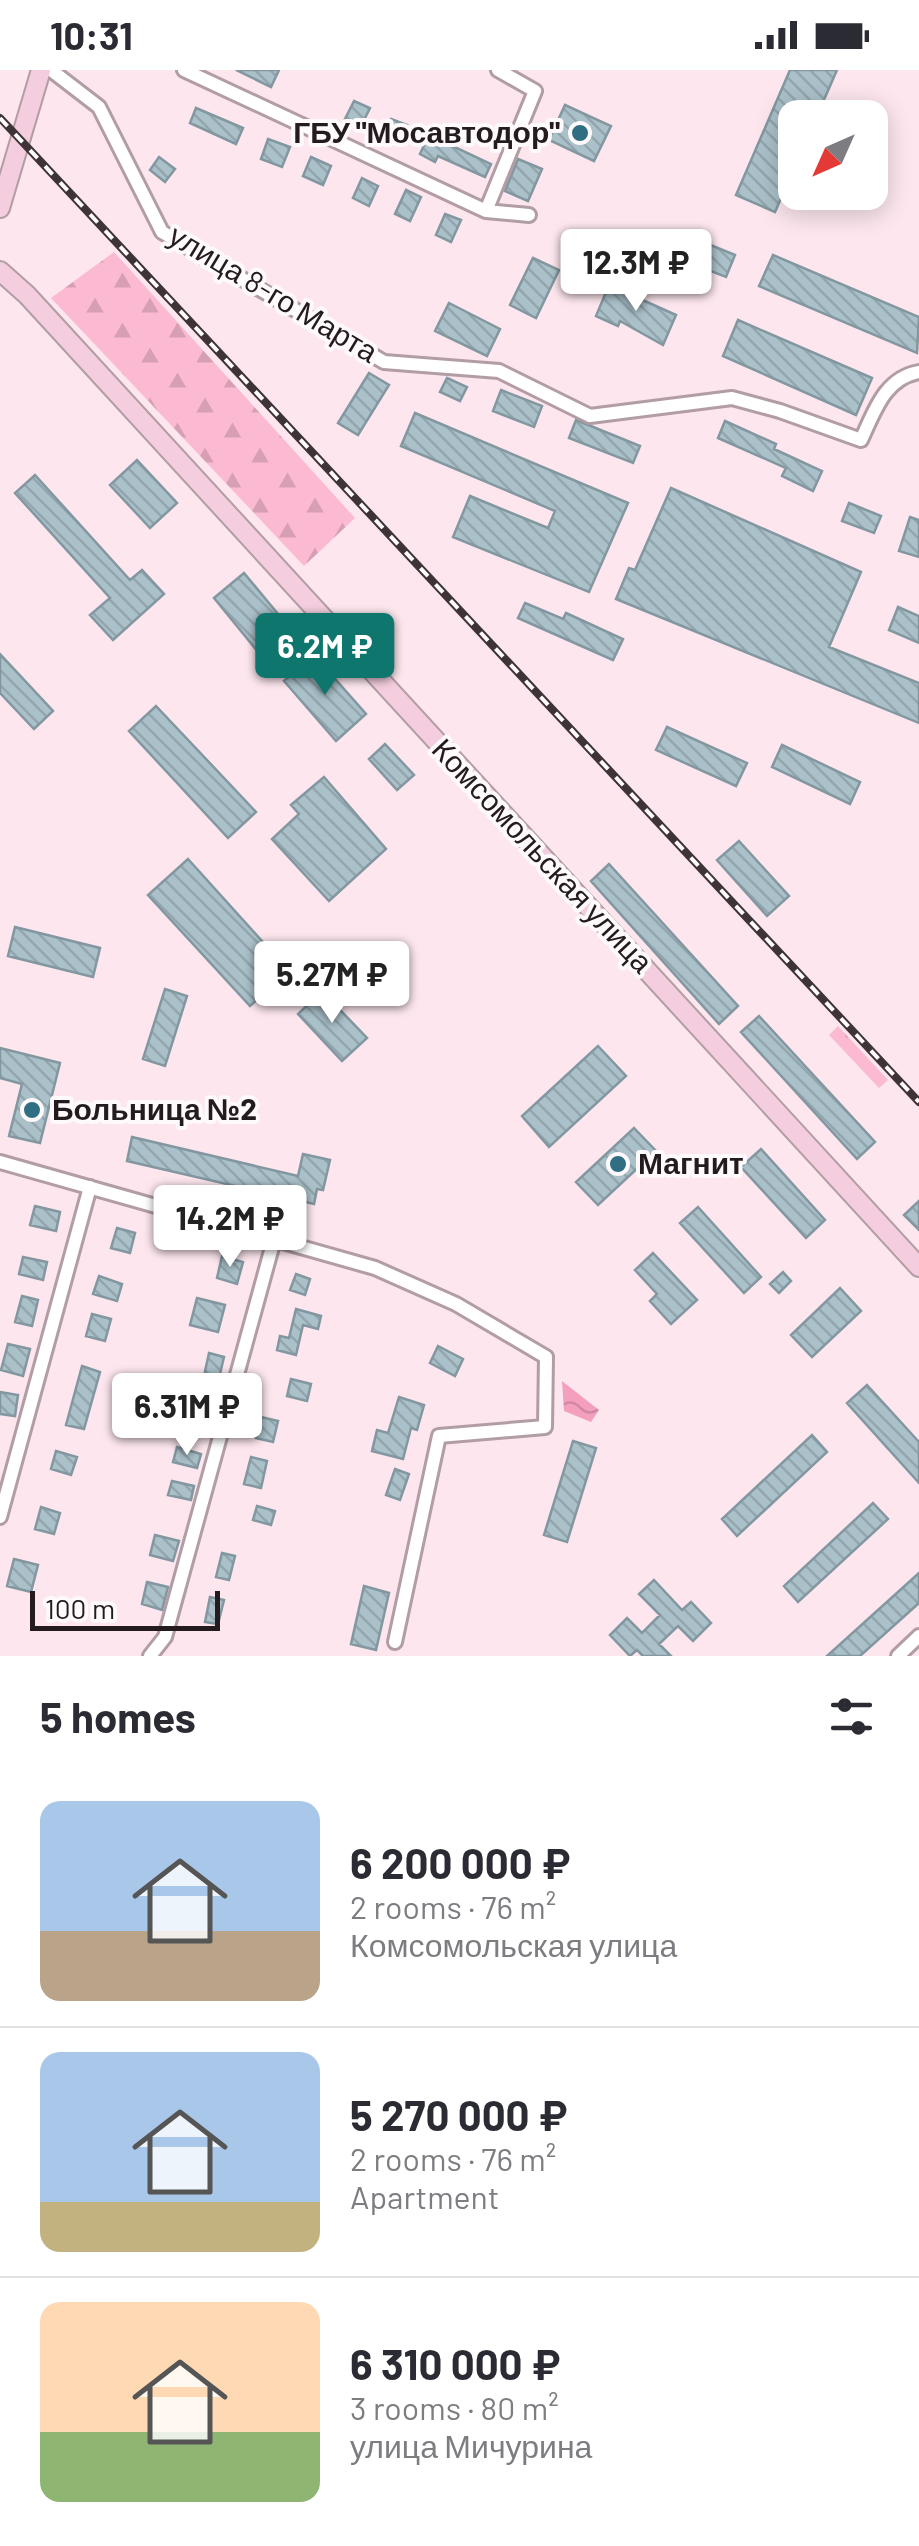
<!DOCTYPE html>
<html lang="en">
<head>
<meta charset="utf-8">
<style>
	:root { --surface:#fff; --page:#f2f2f3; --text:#2b2b33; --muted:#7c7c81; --line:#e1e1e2; --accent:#0f766e }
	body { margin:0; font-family:Barlow,sans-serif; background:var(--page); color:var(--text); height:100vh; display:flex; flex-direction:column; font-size:38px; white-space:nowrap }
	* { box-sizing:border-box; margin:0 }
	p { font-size:32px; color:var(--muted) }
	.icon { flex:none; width:55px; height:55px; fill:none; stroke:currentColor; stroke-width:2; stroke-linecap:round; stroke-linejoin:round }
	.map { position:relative; height:1586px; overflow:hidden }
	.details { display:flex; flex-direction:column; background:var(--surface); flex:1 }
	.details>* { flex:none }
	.needle { width:65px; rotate:225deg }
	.fabs { position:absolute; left:778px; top:30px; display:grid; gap:20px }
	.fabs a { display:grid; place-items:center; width:110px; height:110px; border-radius:20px; background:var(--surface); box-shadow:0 5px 25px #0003; font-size:50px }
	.scale { position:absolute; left:30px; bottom:25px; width:190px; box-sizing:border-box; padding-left:10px; border:5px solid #231b1e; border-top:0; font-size:28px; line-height:35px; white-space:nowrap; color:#231b1e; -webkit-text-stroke:8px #fef9fa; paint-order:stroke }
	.price { position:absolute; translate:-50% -85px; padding:0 22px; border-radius:10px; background:#fff; color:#222; font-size:32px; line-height:65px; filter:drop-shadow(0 2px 5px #0008) }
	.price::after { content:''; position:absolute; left:50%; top:60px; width:30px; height:22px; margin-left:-15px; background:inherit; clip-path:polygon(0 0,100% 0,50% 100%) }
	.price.current { background:var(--accent); color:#fff }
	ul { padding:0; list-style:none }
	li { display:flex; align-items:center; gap:30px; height:250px; padding:0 40px }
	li+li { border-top:2px solid var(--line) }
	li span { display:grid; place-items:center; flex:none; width:280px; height:200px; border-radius:20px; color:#555 }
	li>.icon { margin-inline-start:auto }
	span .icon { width:120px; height:120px; fill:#fffc; stroke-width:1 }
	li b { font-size:42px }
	h2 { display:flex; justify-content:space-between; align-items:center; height:120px; padding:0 40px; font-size:42px }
	.status { display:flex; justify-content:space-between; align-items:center; height:70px; padding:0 50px; background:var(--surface); direction:ltr }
	.status svg { height:28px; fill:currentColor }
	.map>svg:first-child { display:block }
</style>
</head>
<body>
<div class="status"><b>10:31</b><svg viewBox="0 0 49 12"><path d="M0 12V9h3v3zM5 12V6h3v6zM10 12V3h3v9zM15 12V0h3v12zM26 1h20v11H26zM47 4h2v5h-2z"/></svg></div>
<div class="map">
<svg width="919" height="1586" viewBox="0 0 919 1586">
	<defs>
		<pattern id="forest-firs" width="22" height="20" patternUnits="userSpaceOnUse" patternTransform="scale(2.5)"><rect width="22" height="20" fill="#fbbad1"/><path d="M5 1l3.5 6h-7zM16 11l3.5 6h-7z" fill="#d79fb3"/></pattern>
		<pattern id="park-tufts" width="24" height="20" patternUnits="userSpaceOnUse" patternTransform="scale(2.5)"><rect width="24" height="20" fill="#fbbad1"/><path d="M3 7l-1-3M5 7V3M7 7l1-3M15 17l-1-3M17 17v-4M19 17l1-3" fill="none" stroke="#d79fb3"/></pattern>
		<pattern id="water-waves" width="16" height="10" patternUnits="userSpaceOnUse" patternTransform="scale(2.5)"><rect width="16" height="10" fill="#f59fbf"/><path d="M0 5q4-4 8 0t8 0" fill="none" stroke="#d288a4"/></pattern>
		<pattern id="building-back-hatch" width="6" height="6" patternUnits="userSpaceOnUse" patternTransform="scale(2.5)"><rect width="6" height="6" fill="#abc1ca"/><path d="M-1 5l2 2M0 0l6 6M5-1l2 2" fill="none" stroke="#93a5ad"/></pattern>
	</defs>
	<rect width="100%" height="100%" fill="#fde6ee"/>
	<path fill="url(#forest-firs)" d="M114,182L355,448L304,496L51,228Z"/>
	<path fill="url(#park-tufts)" d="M838,956L888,1010L879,1018L829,965Z"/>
	<path fill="url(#water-waves)" d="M562,1311L599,1340L591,1352L564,1341Z"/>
	<path fill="url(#building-back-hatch)" stroke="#82979f" stroke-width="2.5" d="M236,0H279L271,17Z
		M790,0H837L816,48H795V96L775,142L736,125Z
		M354,31L370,38L361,56L345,49Z
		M565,35L611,56L594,91L549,70Z
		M196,38L243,58L236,74L190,53Z
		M391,49L407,55L399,74L383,67Z
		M429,65L491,94L485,107L438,86L435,92L420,84Z
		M268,69L290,77L282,97L261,89Z
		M159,87L175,99L165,112L150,100Z
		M311,87L331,96L323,115L303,106Z
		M518,89L542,99L528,131L505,121Z
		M362,108L378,116L369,136L353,128Z
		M406,120L421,127L410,151L395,144Z
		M445,144L461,150L451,172L436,165Z
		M708,174L735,185L726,207L698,196Z
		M773,185L919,247L917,283L759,216Z
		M533,188L559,200L536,248L510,235Z
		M609,215L676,245L663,275L620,251L618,256L596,246Z
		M449,233L500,259L487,286L435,261Z
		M738,250L872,308L856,345L723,286Z
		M369,303L389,315L358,365L338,353Z
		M447,308L467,317L460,331L440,322Z
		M501,320L542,336L534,357L493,341Z
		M415,343L628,433L589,522L453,467L470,426L548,458L555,441L401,376Z
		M576,350L640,376L633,393L569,368Z
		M725,351L776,374L774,379L822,401L813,421L782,406L786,398L718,368Z
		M137,390L177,433L150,458L110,415Z
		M35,405L130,510L142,500L164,524L113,570L90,545L110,528L15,423Z
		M671,418L861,502L829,577L919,613V653L616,529L629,498L635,500Z
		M849,433L881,446L874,463L842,451Z
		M910,447L919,450V487L899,481Z
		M244,503L293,562L263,588L214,528Z
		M525,533L563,549L566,543L623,569L613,590L518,548Z
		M898,537L919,546V573L889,560Z
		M0,584L53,641L34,659L0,623Z
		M314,585L366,644L336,671L284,611Z
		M156,636L256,742L228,768L129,661Z
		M667,657L747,693L736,716L656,680Z
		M385,674L414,705L397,720L369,689Z
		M782,675L860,712L850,734L772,697Z
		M324,707L386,779L329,831L272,769L299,744L291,735Z
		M739,771L789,826L767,846L717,790Z
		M188,789L289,901L250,936L148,825Z
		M609,794L738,936L719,954L591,811Z
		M15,857L100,878L93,907L8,886Z
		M165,919L187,926L165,996L143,989Z
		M322,921L367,968L342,991L298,944Z
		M759,946L875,1072L857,1089L741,962Z
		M598,976L626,1006L549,1077L522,1046Z
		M0,978L60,993L40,1073L9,1066L22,1014L0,1008Z
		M634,1058L656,1081L598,1135L576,1112Z
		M132,1067L298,1106L303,1084L330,1090L323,1120L317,1119L314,1134L127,1091Z
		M761,1079L825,1150L806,1168L741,1097Z
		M919,1131V1160L904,1145Z
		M35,1136L60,1142L56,1161L30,1155Z
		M698,1137L761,1207L744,1223L680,1153Z
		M117,1158L135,1163L130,1183L111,1178Z
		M653,1183L697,1230L671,1254L650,1231L657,1224L635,1200Z
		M222,1186L243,1192L237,1214L217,1208Z
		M23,1187L47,1192L43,1210L19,1204Z
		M783,1202L791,1211L779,1223L770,1214Z
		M296,1204L310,1209L305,1225L290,1220Z
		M99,1206L122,1214L117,1231L93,1224Z
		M840,1218L861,1241L812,1287L791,1265Z
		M22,1226L38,1230L32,1256L15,1252Z
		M197,1228L225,1235L218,1262L190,1255Z
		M296,1239L321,1246L318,1259L303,1255L296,1285L277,1280L280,1266L289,1268Z
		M92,1244L111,1249L105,1271L86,1266Z
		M8,1274L30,1279L23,1306L1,1300Z
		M438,1276L463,1289L455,1306L430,1293Z
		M209,1283L224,1287L209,1351L195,1347Z
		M82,1296L100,1302L84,1359L66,1355Z
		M291,1309L311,1314L307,1331L287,1326Z
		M867,1315L919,1372V1413L847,1333Z
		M0,1322L18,1325L15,1346L0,1344Z
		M399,1327L424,1335L417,1360L411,1358L403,1389L372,1381L377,1360L388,1363Z
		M261,1347L278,1351L273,1372L256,1368Z
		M812,1365L827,1382L737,1466L722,1449Z
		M573,1371L596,1378L567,1472L544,1465Z
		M177,1377L201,1384L197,1398L173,1392Z
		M56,1381L77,1387L71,1405L51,1399Z
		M251,1387L267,1391L261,1418L244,1414Z
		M395,1399L409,1404L400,1430L386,1425Z
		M172,1411L194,1416L191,1430L168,1425Z
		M873,1433L888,1449L798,1532L784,1516Z
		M257,1436L275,1441L271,1455L253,1450Z
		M41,1437L60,1443L54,1464L35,1459Z
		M155,1465L179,1471L173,1491L150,1485Z
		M222,1483L235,1486L229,1510L216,1507Z
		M14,1489L38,1495L31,1522L7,1516Z
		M919,1503V1533L860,1586H827Z
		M654,1510L682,1540L691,1532L711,1553L693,1571L678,1556L659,1574L671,1586H643L637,1580L630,1586L610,1565L627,1548L642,1563L660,1545L639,1524Z
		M147,1512L168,1517L162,1540L142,1534Z
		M364,1516L389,1523L376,1580L351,1574Z
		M210,1527L224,1530L218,1554L205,1552Z"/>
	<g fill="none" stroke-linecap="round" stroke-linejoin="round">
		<g stroke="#b29da4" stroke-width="18">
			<path id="street" d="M51,0L99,37L162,162L384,292L499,301L590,346L732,328L780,341L861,370C874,343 884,308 919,302
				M184,0L486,141L529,145
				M486,141L535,21L498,0
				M0,1092L375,1198L456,1234L546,1287L545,1357L439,1366L395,1572
				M0,1447L90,1117
				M150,1586L165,1567L274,1170
				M898,1586L919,1566"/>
		</g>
		<g stroke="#b29da4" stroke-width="22">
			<path id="secondary" d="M0,138L41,0
				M0,201L27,225L919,1197"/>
		</g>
		<use href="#street" stroke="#fff" stroke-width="12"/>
		<use href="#secondary" stroke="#f4cede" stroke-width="18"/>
		<g stroke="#3e3438" stroke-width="8">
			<path id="rail" d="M0,48L919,1032"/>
		</g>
		<use href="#rail" stroke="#fef9fa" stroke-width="4" stroke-dasharray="11" stroke-linecap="butt"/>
	</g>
	<g fill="#2f6e83" stroke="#fef9fa" stroke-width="4">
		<circle cx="580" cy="63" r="10"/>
		<circle cx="32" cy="1040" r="10"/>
		<circle cx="618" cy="1094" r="10"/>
	</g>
	<g text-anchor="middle" stroke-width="8" stroke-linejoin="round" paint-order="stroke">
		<g font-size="30" font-weight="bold" fill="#231b1e" stroke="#fef9fa" text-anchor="start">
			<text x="560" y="73" text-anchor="end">ГБУ "Мосавтодор"</text>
			<text x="52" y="1050">Больница №2</text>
			<text x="638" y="1104">Магнит</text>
		</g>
		<g font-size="30" fill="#231b1e" stroke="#fef9fa">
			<text transform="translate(273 224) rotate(31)" y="10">улица 8-го Марта</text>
			<text transform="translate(542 786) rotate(47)" y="10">Комсомольская улица</text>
		</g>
	</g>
</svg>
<div class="fabs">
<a><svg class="needle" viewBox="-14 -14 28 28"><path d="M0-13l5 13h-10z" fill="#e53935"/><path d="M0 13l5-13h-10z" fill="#7c7c81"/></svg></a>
</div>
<div class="scale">100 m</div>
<b class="price" style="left:636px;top:244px">12.3M ₽</b>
<b class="price current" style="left:325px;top:628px">6.2M ₽</b>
<b class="price" style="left:332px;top:956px">5.27M ₽</b>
<b class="price" style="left:230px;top:1200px">14.2M ₽</b>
<b class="price" style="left:187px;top:1388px">6.31M ₽</b>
</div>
<section class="details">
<h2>5 homes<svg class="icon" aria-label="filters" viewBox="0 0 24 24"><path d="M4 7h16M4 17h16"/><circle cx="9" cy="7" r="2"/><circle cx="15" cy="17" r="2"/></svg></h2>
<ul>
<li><span style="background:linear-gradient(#a9c7e8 65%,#b9a48a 0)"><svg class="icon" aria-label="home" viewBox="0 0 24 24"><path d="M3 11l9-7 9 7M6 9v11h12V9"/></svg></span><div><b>6 200 000 ₽</b><p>2 rooms · 76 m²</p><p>Комсомольская улица</p></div></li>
<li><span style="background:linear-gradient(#a9c7e8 75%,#c2b280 0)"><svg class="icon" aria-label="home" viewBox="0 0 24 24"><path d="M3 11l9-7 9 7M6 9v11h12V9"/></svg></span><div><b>5 270 000 ₽</b><p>2 rooms · 76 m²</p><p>Apartment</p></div></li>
<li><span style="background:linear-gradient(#ffd9b3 65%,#8fb573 0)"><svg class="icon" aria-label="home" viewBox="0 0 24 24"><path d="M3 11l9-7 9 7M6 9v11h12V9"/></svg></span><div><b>6 310 000 ₽</b><p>3 rooms · 80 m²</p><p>улица Мичурина</p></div></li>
</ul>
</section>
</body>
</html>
